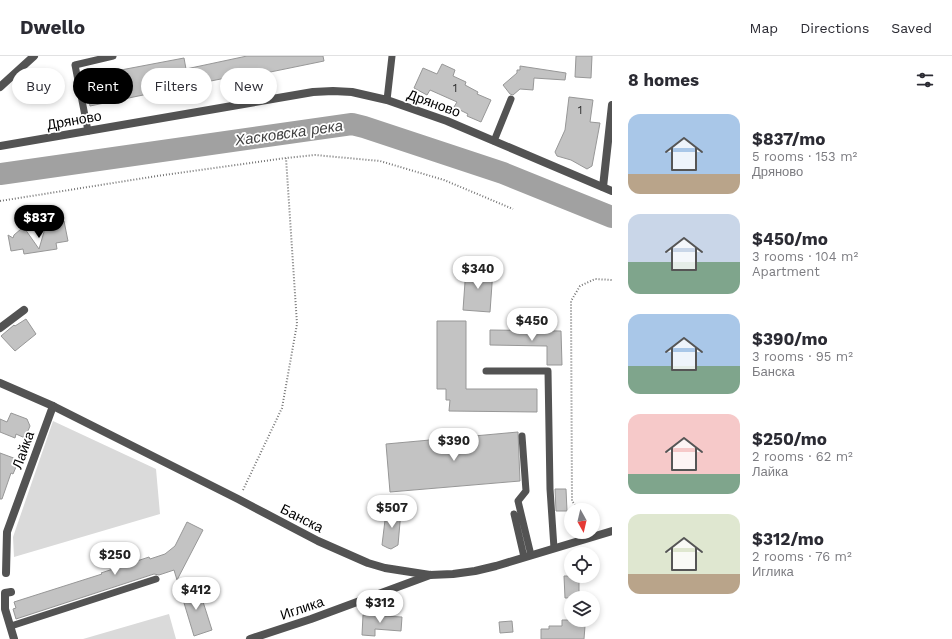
<!DOCTYPE html>
<html lang="en">
<head>
<meta charset="utf-8">
<style>
	:root { --surface:#fff; --page:#f7f7f7; --text:#2b2b33; --muted:#7c7c81; --line:#e1e1e2; --accent:#000 }
	body { margin:0; font-family:"Work Sans",sans-serif; background:var(--page); color:var(--text); height:100vh; display:flex; flex-direction:column; font-size:15px; white-space:nowrap }
	* { box-sizing:border-box; margin:0 }
	p { font-size:13px; color:var(--muted) }
	.icon { flex:none; width:22px; height:22px; fill:none; stroke:currentColor; stroke-width:2; stroke-linecap:round; stroke-linejoin:round }
	.map { position:relative; flex:1; overflow:hidden }
	.details { display:flex; flex-direction:column; background:var(--surface); width:340px }
	.details>* { flex:none }
	.guide { position:absolute; left:12px; top:12px; width:380px; height:36px; display:flex; gap:8px }
	.needle { width:26px; rotate:172deg }
	.tools { position:absolute; left:564px; top:447px; display:grid; gap:8px }
	.tools a { display:grid; place-items:center; width:36px; height:36px; border-radius:50%; background:var(--surface); box-shadow:0 2px 6px #0003; font-size:20px }
	.price { position:absolute; translate:-50% -34px; padding:0 9px; border-radius:14px; background:#fff; color:#222; font-size:13px; line-height:26px; filter:drop-shadow(0 1px 2px #0008) }
	.price::after { content:''; position:absolute; left:50%; top:24px; width:12px; height:9px; margin-left:-6px; background:inherit; clip-path:polygon(0 0,100% 0,50% 100%) }
	.price.selected { background:var(--accent); color:#fff }
	ul { padding:0; list-style:none }
	li { display:flex; align-items:center; gap:12px; height:100px; padding:0 16px }
	li span { display:grid; place-items:center; flex:none; width:112px; height:80px; border-radius:12px; color:#555 }
	li>.icon { margin-inline-start:auto }
	span .icon { width:48px; height:48px; fill:#fffc; stroke-width:1 }
	li b { font-size:17px }
	h2 { display:flex; justify-content:space-between; align-items:center; height:48px; padding:0 16px; font-size:17px }
	.pill { padding:0 14px; border-radius:18px; background:var(--surface); box-shadow:0 2px 6px #0003; font-size:14px; line-height:36px }
	.pill.selected { background:var(--accent); color:#fff }
	header { display:flex; align-items:center; gap:24px; box-sizing:border-box; height:56px; padding:0 20px; background:var(--surface); border-bottom:1px solid var(--line) }
	header strong { font-size:19px }
	nav { display:flex; gap:22px; margin-inline-start:auto; font-size:14px }
	main { display:flex; flex:1; min-height:0 }
	.map>svg:first-child { display:block }
</style>
</head>
<body>
<header>
<strong>Dwello</strong>
<nav><a>Map</a><a>Directions</a><a>Saved</a></nav>
</header>
<main>
<div class="map">
<svg width="612" height="583" viewBox="0 0 612 583">
	<rect width="100%" height="100%" fill="#fff"/>
	<path fill="#dadada" d="M53,365L156,413L160,458L14,501L13,481Z
		M169,558L176,583H83Z"/>
	<g fill="none" stroke-linecap="round" stroke-linejoin="round">
		<path stroke="#a1a1a1" stroke-width="22" d="M0,118L352,68L364,71L503,117L612,161"/>
	</g>
	<path fill="#c3c3c3" stroke="#979797" d="M247,0H323L324,5L246,21L245,18L206,26L90,50L84,21L184,2L186,13Z
		M576,0H592L591,22L575,21Z
		M442,8L455,14L453,20L466,26L465,29L478,36L477,38L491,44L481,66L467,60L468,58L454,51L457,46L430,34L427,39L414,32L423,12L437,18Z
		M520,10L566,17L565,24L534,22L533,34L520,33L513,39L510,38L503,29L517,17V14H520Z
		M569,41L593,44L590,66L600,67L592,110L587,113L571,104L557,100L555,96L565,74Z
		M64,165L68,185L56,187L57,193L24,198L23,193L11,195L8,179L13,182L14,179L21,173H25L39,193L46,169L51,168L56,169Z
		M466,212L493,214L490,256L463,254Z
		M26,263L36,278L15,295L1,280L14,269L15,270Z
		M437,265H466V333H537V356L449,355L450,344H446V333H437Z
		M490,274L561,275L562,309H547V290L490,289Z
		M11,357L27,363L30,370L25,382L16,378L15,382L0,376V363L7,366Z
		M518,376L520,425L390,436L386,388Z
		M0,397L19,404L13,418L11,417L2,443H0Z
		M555,433H566L567,455H556Z
		M388,454L401,455L398,489L391,493L388,492L382,489L386,456H387Z
		M187,466L203,474L177,524L174,514L159,519L154,518L16,563L13,553L16,552L14,546L102,518L101,517L149,501L150,503L165,498L175,490Z
		M564,520H579V538L577,542H565Z
		M198,530L212,574L194,580L181,537Z
		M363,559L402,561L401,575L375,573V580L362,579Z
		M562,564H576V569L585,570L584,583H541V573H549V570H562Z
		M512,565L513,576L500,577L499,566Z"/>
	<g fill="none" stroke-linecap="round" stroke-linejoin="round">
		<path stroke="#757575" stroke-width="2" stroke-dasharray="1 2" stroke-linecap="butt" d="M0,145L157,120L286,102L315,99L380,105L444,124L513,153
			M243,434L282,352L297,268L286,102
			M579,454L572,445L571,245L580,230L595,223L612,224"/>
		<path stroke="#535353" stroke-width="7" d="M387,44L392,0
			M88,75L75,9L113,0
			M494,85L511,43
			M486,315H548L550,433L554,492
			M522,380L526,435L518,445L531,499
			M514,458L524,501
			M11,570L156,523"/>
		<path stroke="#535353" stroke-width="8" d="M0,31L34,0
			M603,131L612,49
			M0,272L24,254
			M6,517L7,476L53,350
			M11,536L5,537V553L14,583
			M250,583L311,563L430,519"/>
		<path stroke="#535353" stroke-width="8" d="M0,90L313,36L333,35L352,36L387,44L447,65L612,135
			M0,327L53,350L238,443L318,485L368,507L385,512L430,519L453,518L475,515L496,510L612,475"/>
	</g>
	<g text-anchor="middle" stroke-width="3.5" stroke-linejoin="round" paint-order="stroke">
		<g font-size="12" fill="#313131">
			<text x="455" y="36">1</text>
			<text x="580" y="58">1</text>
		</g>
		<g font-size="14" fill="#000" stroke="#fff">
			<text transform="translate(434 47) rotate(20)" y="5">Дряново</text>
			<text transform="translate(74 64) rotate(-10)" y="5">Дряново</text>
			<text transform="translate(23 394) rotate(-70)" y="5">Лайка</text>
			<text transform="translate(302 462) rotate(27)" y="5">Банска</text>
			<text transform="translate(302 552) rotate(-19)" y="5">Иглика</text>
		</g>
		<g font-size="15" font-style="italic" fill="#424242" stroke="#fff">
			<text transform="translate(289 77) rotate(-8)" y="5">Хасковска река</text>
		</g>
	</g>
</svg>
<div class="tools">
<a><svg class="needle" viewBox="-14 -14 28 28"><path d="M0-13l5 13h-10z" fill="#e53935"/><path d="M0 13l5-13h-10z" fill="#7c7c81"/></svg></a>
<a><svg class="icon" aria-label="locate" viewBox="0 0 24 24"><circle cx="12" cy="12" r="6"/><path d="M12 2v4M12 18v4M2 12h4M18 12h4"/></svg></a>
<a><svg class="icon" aria-label="layers" viewBox="0 0 24 24"><path d="M12 4l9 5-9 5-9-5zM3 14l9 5 9-5"/></svg></a>
</div>
<b class="price selected" style="left:39px;top:183px">$837</b>
<b class="price" style="left:478px;top:234px">$340</b>
<b class="price" style="left:532px;top:286px">$450</b>
<b class="price" style="left:454px;top:406px">$390</b>
<b class="price" style="left:392px;top:473px">$507</b>
<b class="price" style="left:115px;top:520px">$250</b>
<b class="price" style="left:196px;top:555px">$412</b>
<b class="price" style="left:380px;top:568px">$312</b>
<div class="guide">
<a class="pill">Buy</a>
<a class="pill selected">Rent</a>
<a class="pill">Filters</a>
<a class="pill">New</a>
</div>
</div>
<section class="details">
<h2>8 homes<svg class="icon" aria-label="filters" viewBox="0 0 24 24"><path d="M4 7h16M4 17h16"/><circle cx="9" cy="7" r="2"/><circle cx="15" cy="17" r="2"/></svg></h2>
<ul>
<li><span style="background:linear-gradient(#a9c7e8 75%,#b9a48a 0)"><svg class="icon" aria-label="home" viewBox="0 0 24 24"><path d="M3 11l9-7 9 7M6 9v11h12V9"/></svg></span><div><b>$837/mo</b><p>5 rooms · 153 m²</p><p>Дряново</p></div></li>
<li><span style="background:linear-gradient(#c9d6e8 60%,#7fa58c 0)"><svg class="icon" aria-label="home" viewBox="0 0 24 24"><path d="M3 11l9-7 9 7M6 9v11h12V9"/></svg></span><div><b>$450/mo</b><p>3 rooms · 104 m²</p><p>Apartment</p></div></li>
<li><span style="background:linear-gradient(#a9c7e8 65%,#7fa58c 0)"><svg class="icon" aria-label="home" viewBox="0 0 24 24"><path d="M3 11l9-7 9 7M6 9v11h12V9"/></svg></span><div><b>$390/mo</b><p>3 rooms · 95 m²</p><p>Банска</p></div></li>
<li><span style="background:linear-gradient(#f6c9c9 75%,#7fa58c 0)"><svg class="icon" aria-label="home" viewBox="0 0 24 24"><path d="M3 11l9-7 9 7M6 9v11h12V9"/></svg></span><div><b>$250/mo</b><p>2 rooms · 62 m²</p><p>Лайка</p></div></li>
<li><span style="background:linear-gradient(#dfe7d0 75%,#b9a48a 0)"><svg class="icon" aria-label="home" viewBox="0 0 24 24"><path d="M3 11l9-7 9 7M6 9v11h12V9"/></svg></span><div><b>$312/mo</b><p>2 rooms · 76 m²</p><p>Иглика</p></div></li>
</ul>
</section>
</main>
</body>
</html>
